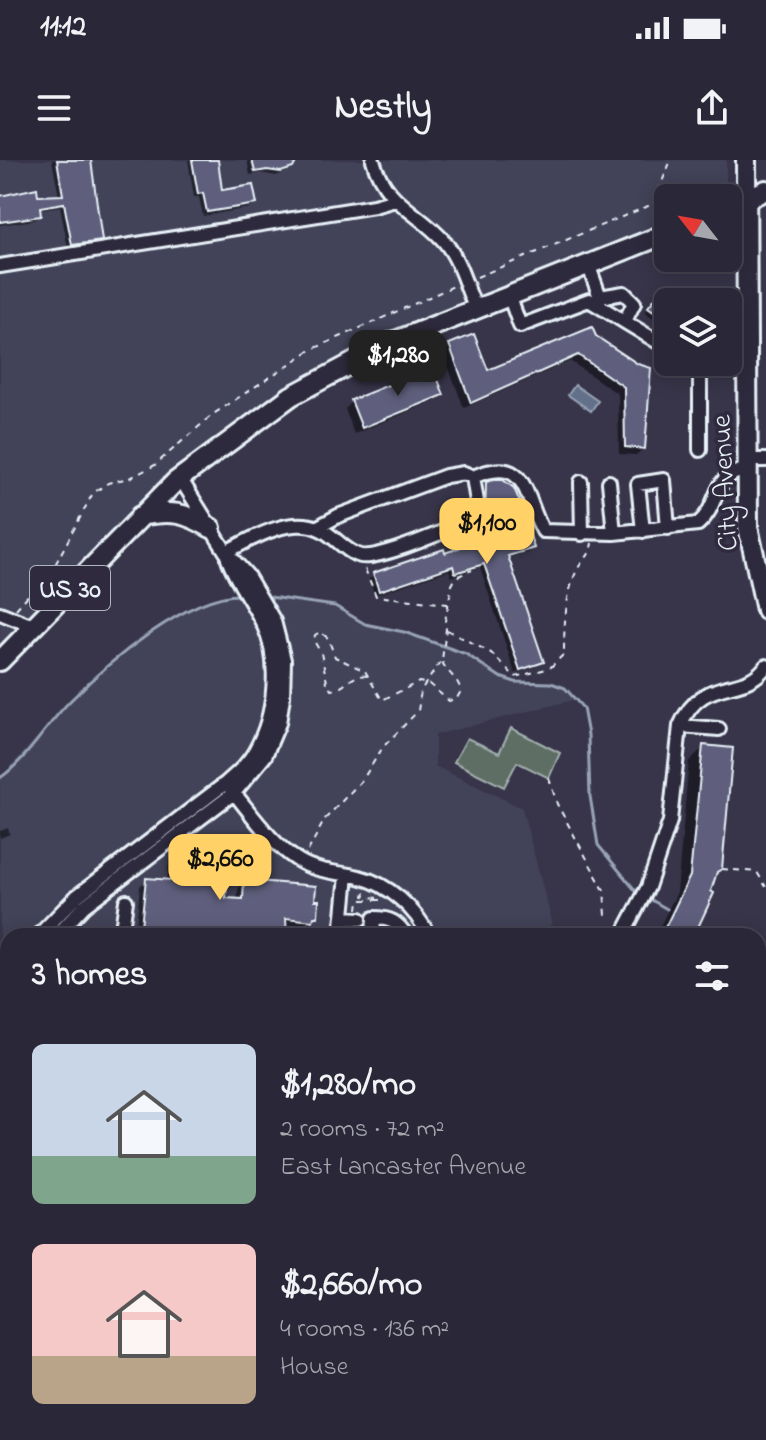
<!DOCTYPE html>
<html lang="en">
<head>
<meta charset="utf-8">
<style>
	:root { --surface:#2a2838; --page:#323040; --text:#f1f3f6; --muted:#a5a6ae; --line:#464453; --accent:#ffd166 }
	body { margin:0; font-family:"Indie Flower",sans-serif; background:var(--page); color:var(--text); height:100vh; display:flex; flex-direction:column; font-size:30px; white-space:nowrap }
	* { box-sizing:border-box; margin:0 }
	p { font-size:26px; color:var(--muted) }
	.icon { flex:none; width:44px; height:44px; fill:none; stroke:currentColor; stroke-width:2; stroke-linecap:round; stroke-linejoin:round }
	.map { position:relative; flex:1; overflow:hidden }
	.sheet { position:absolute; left:0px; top:768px; width:766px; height:512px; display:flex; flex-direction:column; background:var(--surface); border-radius:24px 24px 0 0; box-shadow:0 4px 20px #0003,0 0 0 2px var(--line) }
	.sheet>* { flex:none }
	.needle { width:52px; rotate:301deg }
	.buttons { position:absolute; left:654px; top:24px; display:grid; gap:16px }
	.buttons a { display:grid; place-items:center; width:88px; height:88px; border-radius:12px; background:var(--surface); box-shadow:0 4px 20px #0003,0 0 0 2px var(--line); font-size:40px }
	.price { position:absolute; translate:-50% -68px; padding:0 18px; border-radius:16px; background:var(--accent); color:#111; font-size:26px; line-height:52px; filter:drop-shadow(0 2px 4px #0008) }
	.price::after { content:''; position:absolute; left:50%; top:48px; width:24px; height:18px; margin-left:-12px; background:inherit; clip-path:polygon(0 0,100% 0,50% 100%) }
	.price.on { background:#222; color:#fff }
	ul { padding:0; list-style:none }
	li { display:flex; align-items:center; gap:24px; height:200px; padding:0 32px }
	li span { display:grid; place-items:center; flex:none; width:224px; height:160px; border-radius:12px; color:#555 }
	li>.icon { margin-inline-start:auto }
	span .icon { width:96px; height:96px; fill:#fffc; stroke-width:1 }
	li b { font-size:34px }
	h2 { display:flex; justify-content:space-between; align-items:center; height:96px; padding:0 32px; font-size:34px }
	.status { display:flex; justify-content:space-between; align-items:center; height:56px; padding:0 40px; background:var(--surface); direction:ltr }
	.status svg { height:22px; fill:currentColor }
	header { display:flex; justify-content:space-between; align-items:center; height:104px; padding:0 32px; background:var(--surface); font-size:36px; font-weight:700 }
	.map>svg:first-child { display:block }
</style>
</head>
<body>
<div class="status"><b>11:12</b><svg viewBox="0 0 49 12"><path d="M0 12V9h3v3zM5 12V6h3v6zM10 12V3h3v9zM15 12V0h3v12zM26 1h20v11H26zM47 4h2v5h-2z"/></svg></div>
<header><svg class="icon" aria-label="menu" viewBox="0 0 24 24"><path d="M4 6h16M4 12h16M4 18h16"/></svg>Nestly<svg class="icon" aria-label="share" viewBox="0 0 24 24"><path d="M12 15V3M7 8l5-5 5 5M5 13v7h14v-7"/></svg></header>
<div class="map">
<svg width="766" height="1280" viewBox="0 0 766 1280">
	<rect width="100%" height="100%" fill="#38354a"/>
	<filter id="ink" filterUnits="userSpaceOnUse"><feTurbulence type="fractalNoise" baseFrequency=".0125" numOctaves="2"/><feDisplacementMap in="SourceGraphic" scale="16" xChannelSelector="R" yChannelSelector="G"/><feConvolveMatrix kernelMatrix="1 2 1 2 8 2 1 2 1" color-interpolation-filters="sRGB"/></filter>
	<g filter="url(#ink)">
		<path fill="#434259" d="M0,0H726V29L708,38H668V57L484,145L388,184L175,322L0,501Z
			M229,434L283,438L335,446L365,464L404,472L466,494L500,517L515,522L551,523L565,528L573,540L435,575V606L522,648L552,762L543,776H8V1272H758V1170L766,1171V1280H0V811L3,801L0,795V618L70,541L130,487L178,456Z"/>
		<path fill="#5e6e65" stroke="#a3b0ae" stroke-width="2" d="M511,568L560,593L549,618L517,602L504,627L454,602L467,578L499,593Z
			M386,1272H522L524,1280H388L383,1276Z"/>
		<path fill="#626f8a" stroke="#98a3b6" stroke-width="2" d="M575,225L598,241L591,251L568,235Z"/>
		<path fill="#0007" d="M52,0H89L100,80L95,84L68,89L60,46L38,50L39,56L34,60L0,65V38L59,37Z
			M188,0H216L220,32L255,44L250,48L203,56L199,37H194Z
			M247,0H295L286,12L276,16L261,13L250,15Z
			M662,131L690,142H668V168L645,152Z
			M595,178L637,206L644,288L636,295L619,294L618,234L570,201L464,248L443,193L450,186L487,212Z
			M432,210L441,234L434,241L354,274L345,249L352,242Z
			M487,324L524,363L532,387L528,392L506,398L541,501L537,506L515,513L480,407L451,417L449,410L375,435L369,419L374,415L444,396L477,383L481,363L482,329Z
			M704,587L715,714L691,776H655L677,732L689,601Z
			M8,668L10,674L0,678V671Z
			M175,694L223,739L237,740L238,729L245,722L316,756L304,766L284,765L285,776H135L140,726L146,720L167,721L169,701Z
			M6,909H8V950L0,949V916Z
			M0,991H8V1032L0,1031Z
			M758,1069L766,1071V1115L758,1113Z
			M701,1272H747L740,1280H704Z"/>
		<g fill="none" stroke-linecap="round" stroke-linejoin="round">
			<path stroke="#98a3b6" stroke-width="3" d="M263,436L335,446L365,464L404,472L466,494L500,517L515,522L551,523L565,528L583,548L588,575L590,636L598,685L635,730L642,734
				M0,618C27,600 46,565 70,541C106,504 190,432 243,435
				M648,738L667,749
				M705,771L711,776
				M758,809L766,815"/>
		</g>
		<path fill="#5e5f7d" stroke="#e8f1f8" stroke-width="2" d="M57,0H91L102,81L72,85L64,43L40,47L41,56L0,62V36L37,28L38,36L63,35Z
			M192,0H218L222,30L253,25L257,44L207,52L203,33L198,34Z
			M252,0H297L293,8L281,12L267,10L255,12Z
			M666,124L694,142H668V161L648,147Z
			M592,167L596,176L638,204L651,208L645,289L625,287L624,227L578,195L471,243L449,184L474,174L488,210Z
			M433,207L444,235L362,268L351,240Z
			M493,320H503L514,328L528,362H526L534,388L508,396L544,502L520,510L484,404L455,413L453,406L379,431L373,413L444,389L445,393L480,380L485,357L486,322Z
			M703,585L733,588L722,709L717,712L711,731L714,733L694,776H661L690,716Z
			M175,692L229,697L226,738L243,739L244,720L316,726L315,740H319L318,757H314L313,761L286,758L287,776H240L241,773L222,771V776H140L146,718L172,720Z
			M766,942V1032L758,1042V952Z
			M0,988L8,989V1025H0Z
			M0,1047L8,1048V1131L0,1130Z
			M758,1067L766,1069V1099L758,1097Z
			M0,1168L8,1169V1272H278V1280H0Z
			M758,1203L766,1207L764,1243L766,1260L758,1265Z
			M707,1272H749L742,1280H710Z"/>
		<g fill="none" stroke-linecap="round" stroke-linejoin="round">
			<g stroke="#e8f1f8" stroke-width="18">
				<path id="minor" d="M373,0C385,43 417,51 443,80C460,99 465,126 476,149
					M588,104L600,137
					M0,106L374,46L395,40
					M509,135L520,166L589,140L658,182H668
					M596,143L600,137L624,133L634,143L625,161
					M700,290V202
					M748,300H766
					M473,317C529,293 524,338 543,371L614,373L698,364C722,344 710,313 748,310
					M581,322L582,374
					M609,322L614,373
					M643,371L638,324L664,320L668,368
					M226,392C251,379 290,355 320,369C334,375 346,393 361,396C380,400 446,370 467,362L476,356L477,342L473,317L464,313L446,316L338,356L318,367
					M0,453L33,466
					M680,566L719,569
					M230,628C251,653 271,684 299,701C317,712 339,712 359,717C389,724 416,749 429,776
					M343,758L360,759
					M38,776L77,736L226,623C237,613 248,604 255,591C275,556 281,501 263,464C252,441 237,423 228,399
					M56,776L84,746L234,633L265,596L279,563L283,537L284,500L274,461L247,415L226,392L180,318
					M121,776L126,741
					M341,776L347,715
					M373,776L374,758C390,758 398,762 406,776
					M622,776L648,727L670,661L680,566C702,513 744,538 766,506
					M0,882L8,858
					M0,953L8,954
					M0,975L8,976
					M758,1119L766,1120
					M0,1148H8
					M307,1280L312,1272
					M758,1280L766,1276"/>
			</g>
			<g stroke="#e8f1f8" stroke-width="24">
				<path id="highway" d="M746,0L748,367L766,450
					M728,48L766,30
					M140,356C171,350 184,352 211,368
					M0,501L175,322L291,236L388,184L668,73"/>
			</g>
			<path stroke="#e8f1f8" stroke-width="2" stroke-dasharray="6 6" stroke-linecap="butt" d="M477,117L653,44L671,0
				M365,409L376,436L448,444
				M16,449L55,405L93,333L108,323L132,317L155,305L212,255L311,190L456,125
				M447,470L491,493L515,517L550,508L564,494C564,467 565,435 577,410C584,397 589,400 592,383
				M367,516C351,513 347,528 332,530L328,527L321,493L314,481L315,475L320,472L328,478L335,497L365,511L382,540L419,522L429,524L449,541L457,538L461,531C458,517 446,513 442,501
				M549,618L557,644L604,730L606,755
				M308,691L325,659L363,619L383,587L418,551L421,530L442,500L446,469L445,461L452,425L456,417L472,410
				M722,709L757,712L766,727
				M365,732L364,736L377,738
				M358,749L359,740H382
				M287,774L306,776
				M0,825L4,827
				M758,850H762
				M635,1272L644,1280
				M695,1272L697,1280
				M540,1280L543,1272
				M600,1280L601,1272
				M623,1280L637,1274
				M641,1280L645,1272
				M657,1280L677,1272"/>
			<use href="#minor" stroke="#2f2a3d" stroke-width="12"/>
			<use href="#highway" stroke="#2f2a3d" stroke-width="18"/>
		</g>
	</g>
	<g text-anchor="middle" stroke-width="7" stroke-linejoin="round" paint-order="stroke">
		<rect fill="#2f2a3d" stroke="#b0b5c0" stroke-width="2" x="30" y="406" width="80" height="44" rx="6"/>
		<g font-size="26" font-weight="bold" fill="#e8f1f8">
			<text x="70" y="437">US 30</text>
		</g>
		<g font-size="28" fill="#e8f1f8" stroke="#2f2a3d">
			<text transform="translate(723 323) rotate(-93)" y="10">City Avenue</text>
		</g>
	</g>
</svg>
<div class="buttons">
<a><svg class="needle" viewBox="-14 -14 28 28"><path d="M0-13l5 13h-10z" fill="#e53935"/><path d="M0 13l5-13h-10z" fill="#a5a6ae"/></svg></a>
<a><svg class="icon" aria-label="layers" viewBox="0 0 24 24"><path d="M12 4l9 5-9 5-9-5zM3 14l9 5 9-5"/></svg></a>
</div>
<b class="price on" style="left:398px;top:238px">$1,280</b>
<b class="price" style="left:487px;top:406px">$1,100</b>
<b class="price" style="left:220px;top:742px">$2,660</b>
<section class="sheet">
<h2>3 homes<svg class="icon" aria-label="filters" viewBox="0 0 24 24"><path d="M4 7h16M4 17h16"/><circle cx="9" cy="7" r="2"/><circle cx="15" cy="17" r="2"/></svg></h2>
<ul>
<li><span style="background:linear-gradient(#c9d6e8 70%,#7fa58c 0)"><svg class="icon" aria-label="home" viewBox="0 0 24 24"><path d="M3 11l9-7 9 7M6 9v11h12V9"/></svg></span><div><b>$1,280/mo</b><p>2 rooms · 72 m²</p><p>East Lancaster Avenue</p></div></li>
<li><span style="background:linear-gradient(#f6c9c9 70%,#b9a48a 0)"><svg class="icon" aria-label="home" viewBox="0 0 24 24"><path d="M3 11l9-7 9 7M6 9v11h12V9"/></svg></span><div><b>$2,660/mo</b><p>4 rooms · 136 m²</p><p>House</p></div></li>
</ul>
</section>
</div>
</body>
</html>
